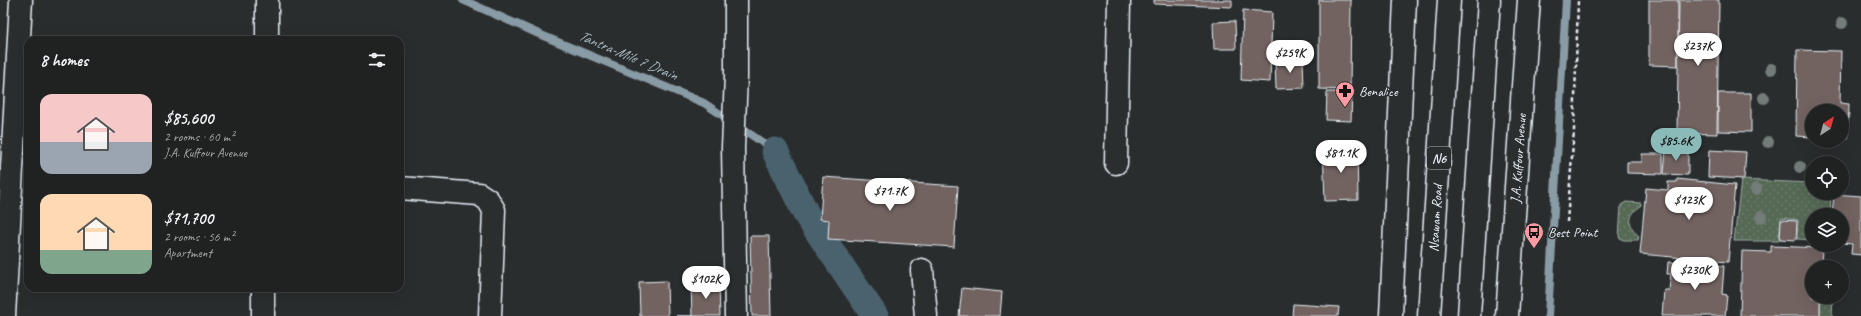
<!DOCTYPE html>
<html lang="en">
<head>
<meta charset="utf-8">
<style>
	:root { --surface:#202222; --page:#282a2a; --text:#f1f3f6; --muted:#a2a4a5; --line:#3d3f40; --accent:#8bbbb9 }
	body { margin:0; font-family:Caveat,sans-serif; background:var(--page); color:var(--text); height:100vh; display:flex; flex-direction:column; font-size:15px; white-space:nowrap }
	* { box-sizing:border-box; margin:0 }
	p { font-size:13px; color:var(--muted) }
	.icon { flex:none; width:22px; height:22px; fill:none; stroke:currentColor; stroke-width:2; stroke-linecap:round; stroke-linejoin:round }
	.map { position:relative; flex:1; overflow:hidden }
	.panel { position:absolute; left:24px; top:36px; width:380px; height:256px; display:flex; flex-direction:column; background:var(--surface); border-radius:12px; box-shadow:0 4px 16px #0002,0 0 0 1px var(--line) }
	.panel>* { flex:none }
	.needle { width:26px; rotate:36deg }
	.controls { position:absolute; left:1805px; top:104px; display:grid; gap:8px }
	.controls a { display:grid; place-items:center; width:44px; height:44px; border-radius:50%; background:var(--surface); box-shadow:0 4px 16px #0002,0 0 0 1px var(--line); font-size:20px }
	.price { position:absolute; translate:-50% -34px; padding:0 9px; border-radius:14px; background:#fff; color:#222; font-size:13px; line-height:26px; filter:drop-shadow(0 1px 2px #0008) }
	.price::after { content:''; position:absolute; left:50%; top:24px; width:12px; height:9px; margin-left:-6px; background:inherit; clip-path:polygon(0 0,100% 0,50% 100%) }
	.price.on { background:var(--accent); color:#111 }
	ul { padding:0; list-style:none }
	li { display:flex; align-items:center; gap:12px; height:100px; padding:0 16px }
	li span { display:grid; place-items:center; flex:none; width:112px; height:80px; border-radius:12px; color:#555 }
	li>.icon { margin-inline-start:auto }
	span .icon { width:48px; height:48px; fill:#fffc; stroke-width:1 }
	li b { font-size:17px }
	h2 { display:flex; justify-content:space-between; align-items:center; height:48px; padding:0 16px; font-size:17px }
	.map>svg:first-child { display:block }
</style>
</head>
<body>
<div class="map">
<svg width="1861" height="316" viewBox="0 0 1861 316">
	<defs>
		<pattern id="grass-dots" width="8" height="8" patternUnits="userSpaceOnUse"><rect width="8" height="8" fill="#566954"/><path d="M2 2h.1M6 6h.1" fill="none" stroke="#6e7f6d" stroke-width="1.8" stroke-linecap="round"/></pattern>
	</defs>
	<rect width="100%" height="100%" fill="#2a2d2e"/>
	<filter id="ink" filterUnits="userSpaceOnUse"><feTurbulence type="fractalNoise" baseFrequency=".025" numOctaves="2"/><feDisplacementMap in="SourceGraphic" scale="8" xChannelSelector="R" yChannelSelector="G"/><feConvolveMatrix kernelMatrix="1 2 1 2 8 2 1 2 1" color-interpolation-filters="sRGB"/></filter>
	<g filter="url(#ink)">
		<path fill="url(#grass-dots)" stroke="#9fada6" d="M1741,180L1812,183V193H1831L1830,215H1812V240L1797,239L1798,220L1781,218L1779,241H1734Z
			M1626,202L1641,203V206C1628,214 1627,226 1639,236L1638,240H1623L1619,237L1621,205Z
			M1821,297H1833L1832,316H1820Z"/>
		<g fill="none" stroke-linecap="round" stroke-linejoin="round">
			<path stroke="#899ba5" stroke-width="8" d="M463,0L541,35L704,103L775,151
				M1548,316L1566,0"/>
			<path stroke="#49626d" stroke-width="27" d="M775,151L806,214L875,316"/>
		</g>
		<path fill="#726460" stroke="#e8f1f8" d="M1154,0H1232V7L1154,4Z
			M1319,0H1351L1350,90L1319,89Z
			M1649,0H1678V66L1649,65Z
			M1679,0H1719L1717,134L1677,133Z
			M1243,10L1272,12L1270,82L1241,80Z
			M1235,21L1236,49H1214L1213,22Z
			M1797,50L1841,51L1840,103L1849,104L1848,138H1842V111H1812V137L1796,136Z
			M1303,59L1304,88L1276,89L1275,60Z
			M1327,92H1352L1351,121L1326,120Z
			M1718,93H1751V132L1718,131Z
			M1667,131L1674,132L1673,134L1685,135L1684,149L1667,148Z
			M1357,148L1358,200L1325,201L1323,149Z
			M1666,149L1688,150V175L1664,174Z
			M1709,150L1746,152L1744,179L1708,177Z
			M1642,154H1663V174L1627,173V162H1642Z
			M823,177L958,186L954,247L828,239L829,220L820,219Z
			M1677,179L1735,185L1728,262L1640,254L1646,188L1668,190V182H1677Z
			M1834,194L1861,196V255L1851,254L1852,244L1842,243V215H1832Z
			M1781,220L1797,221L1796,240L1780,239Z
			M750,236H769L771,316H752Z
			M1771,246L1822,248L1821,267H1812V297H1820V316H1740L1742,251L1771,252Z
			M1668,262L1724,266L1722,294L1727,295L1725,316H1662L1664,290H1669L1671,274H1667Z
			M667,281L668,316H640L639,282Z
			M719,283L720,316H676H692L691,284Z
			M962,288L1002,292L1000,316H959Z
			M1293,304L1339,307L1338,316H1292Z"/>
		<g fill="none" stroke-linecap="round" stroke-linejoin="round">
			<g stroke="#e8f1f8" stroke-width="25">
				<path id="minor" d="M267,40V0
					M1116,163L1119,0
					M400,188L479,194L488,200L494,210L490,316
					M922,270L926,316
					M4,316L21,0
					M263,316V288
					M736,316L733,148L736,76V0"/>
			</g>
			<g stroke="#e8f1f8" stroke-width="25">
				<g id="major">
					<path d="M1391,316L1405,0"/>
					<path id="s1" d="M1507,316L1529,0"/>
				</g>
			</g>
			<g stroke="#e8f1f8" stroke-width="25">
				<g id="highway">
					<path id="s2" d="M1429,316L1449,0"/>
					<path d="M1469,316L1489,0"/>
				</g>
			</g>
			<path stroke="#e8f1f8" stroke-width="2.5" stroke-dasharray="4 3" stroke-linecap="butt" d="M1567,222L1574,130L1578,0"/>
			<use href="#minor" stroke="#2a2d2e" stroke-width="22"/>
			<use href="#major" stroke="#2a2d2e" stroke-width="22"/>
			<use href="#highway" stroke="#2a2d2e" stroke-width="22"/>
		</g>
		<g fill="#737b79">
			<circle cx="1842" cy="23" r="6"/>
			<circle cx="1771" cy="69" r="6"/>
			<circle cx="1764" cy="98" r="6"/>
			<circle cx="1768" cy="142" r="6"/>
			<circle cx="1800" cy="167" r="6"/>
			<circle cx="1756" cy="189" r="6"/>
			<circle cx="1761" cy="217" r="6"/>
		</g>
	</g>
	<defs>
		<g id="pharmacy-pin" transform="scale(1)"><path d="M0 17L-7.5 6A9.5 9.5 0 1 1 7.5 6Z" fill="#ff9aa2" stroke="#2a2d2e"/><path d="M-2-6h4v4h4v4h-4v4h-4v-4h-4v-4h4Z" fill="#111"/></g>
		<g id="bus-pin" transform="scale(1)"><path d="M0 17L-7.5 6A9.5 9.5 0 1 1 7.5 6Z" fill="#ff9aa2" stroke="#2a2d2e"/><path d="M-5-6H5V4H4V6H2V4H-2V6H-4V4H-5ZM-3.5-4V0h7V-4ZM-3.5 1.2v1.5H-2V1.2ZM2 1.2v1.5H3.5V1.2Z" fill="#111"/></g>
	</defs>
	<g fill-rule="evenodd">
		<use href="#pharmacy-pin" x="1345" y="91"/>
		<use href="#bus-pin" x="1534" y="232"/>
	</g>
	<g text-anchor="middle" stroke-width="3" stroke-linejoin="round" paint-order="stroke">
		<rect fill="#2a2d2e" stroke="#afb6bb" stroke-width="1" x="1427" y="147" width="24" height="22" rx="3"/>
		<g font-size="13" font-weight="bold" fill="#e8f1f8">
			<text x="1439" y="163">N6</text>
		</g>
		<g font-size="14" fill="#e8f1f8" stroke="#2a2d2e" text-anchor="start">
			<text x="1359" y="96">Benalice</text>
			<text x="1548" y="237">Best Point</text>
		</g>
		<g font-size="14" fill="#e8f1f8" stroke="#2a2d2e">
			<text dy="5" stroke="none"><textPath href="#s1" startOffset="158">J.A. Kuffour Avenue</textPath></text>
			<text dy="5" stroke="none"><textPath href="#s2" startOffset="98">Nsawam Road</textPath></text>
		</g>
		<g font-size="15" font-style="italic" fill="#a8b8c0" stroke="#2a2d2e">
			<text transform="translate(628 55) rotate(23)" y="5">Tantra-Mile 7 Drain</text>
		</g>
	</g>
</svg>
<div class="controls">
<a><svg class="needle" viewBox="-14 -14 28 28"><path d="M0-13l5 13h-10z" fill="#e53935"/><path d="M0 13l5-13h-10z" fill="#a2a4a5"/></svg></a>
<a><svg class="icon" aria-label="locate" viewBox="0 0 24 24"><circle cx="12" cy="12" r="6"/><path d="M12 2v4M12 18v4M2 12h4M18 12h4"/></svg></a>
<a><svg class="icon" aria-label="layers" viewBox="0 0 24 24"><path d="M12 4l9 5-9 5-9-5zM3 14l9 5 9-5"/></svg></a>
<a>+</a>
</div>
<b class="price" style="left:1698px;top:67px">$237K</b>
<b class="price" style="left:1290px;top:74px">$259K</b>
<b class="price on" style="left:1676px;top:162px">$85.6K</b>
<b class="price" style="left:1341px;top:174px">$81.1K</b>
<b class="price" style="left:890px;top:212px">$71.7K</b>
<b class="price" style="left:1689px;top:221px">$123K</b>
<b class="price" style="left:1695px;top:291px">$230K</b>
<b class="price" style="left:706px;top:300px">$102K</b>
<section class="panel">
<h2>8 homes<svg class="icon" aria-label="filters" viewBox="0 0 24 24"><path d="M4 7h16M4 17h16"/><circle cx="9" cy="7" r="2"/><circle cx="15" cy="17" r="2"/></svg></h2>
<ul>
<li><span style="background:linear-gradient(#f6c9c9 60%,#9aa5b1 0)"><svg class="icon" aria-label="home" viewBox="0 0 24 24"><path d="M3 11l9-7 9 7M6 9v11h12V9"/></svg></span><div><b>$85,600</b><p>2 rooms · 60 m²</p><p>J.A. Kuffour Avenue</p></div></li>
<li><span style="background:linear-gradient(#ffd9b3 70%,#7fa58c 0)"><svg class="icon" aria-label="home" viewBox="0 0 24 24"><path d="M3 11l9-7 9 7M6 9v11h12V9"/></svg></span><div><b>$71,700</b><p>2 rooms · 56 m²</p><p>Apartment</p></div></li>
</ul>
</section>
</div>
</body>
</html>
